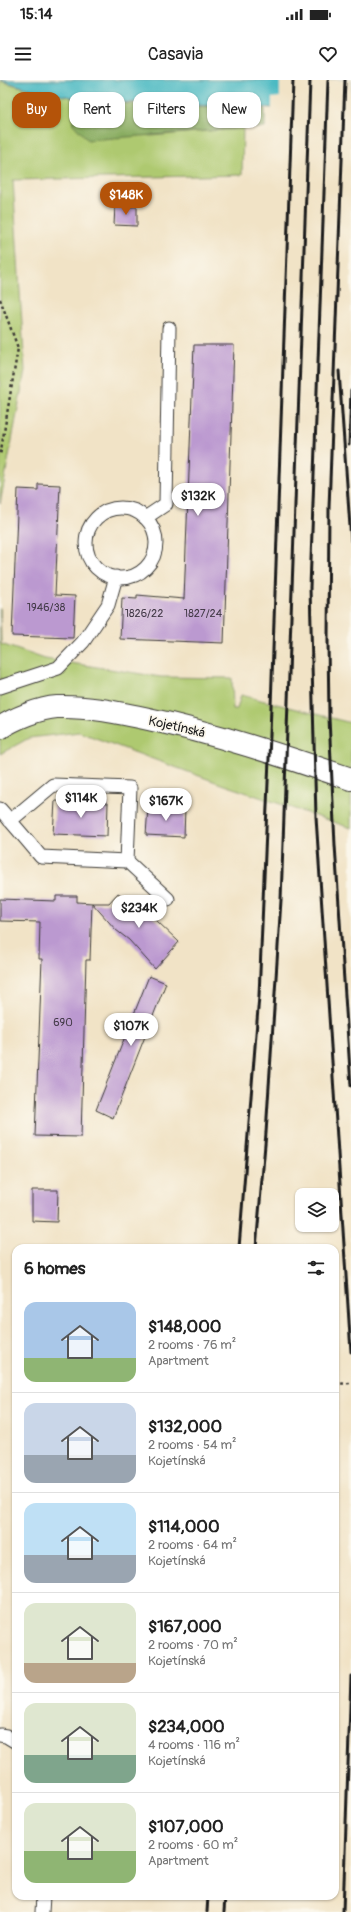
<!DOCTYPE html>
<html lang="en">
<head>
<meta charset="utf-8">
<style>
	:root { --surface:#fff; --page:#f6f6f6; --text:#222; --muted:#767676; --line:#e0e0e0; --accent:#b45309 }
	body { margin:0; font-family:Pangolin,sans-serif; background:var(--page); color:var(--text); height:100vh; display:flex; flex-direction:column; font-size:15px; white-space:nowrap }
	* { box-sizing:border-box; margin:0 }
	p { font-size:13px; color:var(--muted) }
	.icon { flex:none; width:22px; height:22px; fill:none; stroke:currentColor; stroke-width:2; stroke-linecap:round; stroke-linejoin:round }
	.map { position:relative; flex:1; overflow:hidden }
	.details { position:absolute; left:12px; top:1164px; width:327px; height:656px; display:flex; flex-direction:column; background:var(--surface); border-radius:12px; box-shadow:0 1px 3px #0004 }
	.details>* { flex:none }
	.guide { position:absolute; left:12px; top:12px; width:327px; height:36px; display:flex; gap:8px }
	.tools { position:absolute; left:295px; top:1108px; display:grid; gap:8px }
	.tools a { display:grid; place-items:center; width:44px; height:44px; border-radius:8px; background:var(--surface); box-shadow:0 1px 3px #0004; font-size:20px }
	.price { position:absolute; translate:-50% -34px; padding:0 9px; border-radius:14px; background:#fff; color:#222; font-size:13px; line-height:26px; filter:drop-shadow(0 1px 2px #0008) }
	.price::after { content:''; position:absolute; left:50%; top:24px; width:12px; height:9px; margin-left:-6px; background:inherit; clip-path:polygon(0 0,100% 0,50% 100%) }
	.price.active { background:var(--accent); color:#fff }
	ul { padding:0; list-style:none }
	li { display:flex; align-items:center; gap:12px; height:100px; padding:0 12px }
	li+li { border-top:1px solid var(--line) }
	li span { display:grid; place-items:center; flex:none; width:112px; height:80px; border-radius:12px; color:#555 }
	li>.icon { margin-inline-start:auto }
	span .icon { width:48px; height:48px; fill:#fffc; stroke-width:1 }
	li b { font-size:17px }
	h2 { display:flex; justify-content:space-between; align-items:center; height:48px; padding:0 12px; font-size:17px }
	.chip { padding:0 14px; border-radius:12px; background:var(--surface); box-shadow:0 1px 3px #0004; font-size:14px; line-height:36px }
	.chip.active { background:var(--accent); color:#fff }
	.status { display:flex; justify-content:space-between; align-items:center; height:28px; padding:0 20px; background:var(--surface); direction:ltr }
	.status svg { height:11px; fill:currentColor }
	header { display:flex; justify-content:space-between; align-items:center; height:52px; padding:0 12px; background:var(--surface); font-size:18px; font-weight:600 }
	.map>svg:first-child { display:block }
</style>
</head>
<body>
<div class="status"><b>15:14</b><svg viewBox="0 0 49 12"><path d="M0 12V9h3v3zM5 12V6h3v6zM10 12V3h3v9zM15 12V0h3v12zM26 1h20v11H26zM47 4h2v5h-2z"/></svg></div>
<header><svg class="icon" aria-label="menu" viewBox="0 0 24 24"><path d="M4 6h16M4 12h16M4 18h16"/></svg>Casavia<svg class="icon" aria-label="heart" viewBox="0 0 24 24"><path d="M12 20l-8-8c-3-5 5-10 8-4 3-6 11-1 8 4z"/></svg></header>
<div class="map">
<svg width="351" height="1832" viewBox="0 0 351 1832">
	<rect width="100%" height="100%" fill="#fbf7ec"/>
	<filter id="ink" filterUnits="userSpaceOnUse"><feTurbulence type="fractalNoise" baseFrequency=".025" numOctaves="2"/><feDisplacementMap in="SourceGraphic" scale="8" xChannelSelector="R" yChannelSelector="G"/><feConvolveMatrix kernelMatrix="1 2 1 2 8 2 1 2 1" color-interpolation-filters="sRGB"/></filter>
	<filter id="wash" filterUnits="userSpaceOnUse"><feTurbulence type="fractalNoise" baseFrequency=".012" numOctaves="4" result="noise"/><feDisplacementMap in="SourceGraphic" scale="16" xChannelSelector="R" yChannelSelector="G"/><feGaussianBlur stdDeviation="0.9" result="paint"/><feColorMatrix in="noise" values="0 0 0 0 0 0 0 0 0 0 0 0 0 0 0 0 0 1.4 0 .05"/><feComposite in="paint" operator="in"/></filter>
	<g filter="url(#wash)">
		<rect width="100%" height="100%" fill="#f1e3c6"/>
		<path fill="#aec96f" stroke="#657246" d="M0,1L37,11L72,17L73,44L151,56L243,48L242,95L13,100L25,291L0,424Z
			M0,528L1,564L45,579L161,597L232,598L233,629H237L241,615L351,643V748L224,705L79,652L29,658L0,674Z"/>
		<path fill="#8aad62" stroke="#53643f" d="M72,17C135,28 201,26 265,27V48H243L88,60L73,44Z"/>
		<path fill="#4bbac3" stroke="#346b70" d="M0,0H351V31L94,21L37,11Z"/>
		<path fill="#f1e3c6" d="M280,0H351V33L272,30V18L280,17Z"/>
		<g id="blocks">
			<path fill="#bb99d0" d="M115,126L137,127V146L114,145Z
				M194,265H234L224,563L120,559L122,518L137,519V515L184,519Z
				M38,404L60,405L55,515L75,516L73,558L12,556L18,409L38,410Z
				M55,721L108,723L107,756L53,754Z
				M148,727L185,728L184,757L146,755Z
				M118,813L156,840L179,862L155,889L129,860L116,850L92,823H109Z
				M56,816H77V822L92,823L90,880H86L81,1057L35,1056L42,879H39L40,842L0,841V819L56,821Z
				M149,896L166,903L113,1038L96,1030Z
				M32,1110H58L57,1142L32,1141Z"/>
		</g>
	</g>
	<g filter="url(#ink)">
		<use href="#blocks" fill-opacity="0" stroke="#3c3a36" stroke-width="1"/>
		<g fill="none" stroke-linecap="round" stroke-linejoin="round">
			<g stroke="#3c3a36" stroke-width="15">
				<path id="lane" d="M86 463a35 35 0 1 1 70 0a35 35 0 1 1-70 0Z
					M145,438L166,424L169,248
					M0,607L58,588L83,562L108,525L116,497
					M0,729C14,745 28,761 41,777L127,781L130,708L53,705L10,741
					M127,781L168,819
					M0,1655L6,1656L16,1662
					M42,1832L43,1816"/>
			</g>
			<g stroke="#3c3a36" stroke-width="24">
				<path id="secondary" d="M0,648C13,639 40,628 57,627C86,626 115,632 144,638C215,653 283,676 351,699"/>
			</g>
			<path stroke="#3c3a36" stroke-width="2.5" stroke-dasharray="3 3" stroke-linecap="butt" d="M0,219L18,268L0,376
				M335,1304L351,1303"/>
			<use href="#lane" stroke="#fff" stroke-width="13"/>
			<use href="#secondary" stroke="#fff" stroke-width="22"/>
			<path stroke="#1c1c1c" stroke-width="3" d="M328,0L310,508L316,737L351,1272
				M345,0L329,428L328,560L329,638L335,765L351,1006
				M339,291L351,461
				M349,365L351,311
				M239,1168L259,916L270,655L293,0
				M256,1168L266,1053L281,820L310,0
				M207,1832L208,1816
				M224,1832L225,1816
				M343,1832L351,1596"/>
		</g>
	</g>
	<g text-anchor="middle" stroke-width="3.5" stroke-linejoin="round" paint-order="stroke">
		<g font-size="11" fill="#443b49">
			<text x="46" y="531">1946/38</text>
			<text x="144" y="537">1826/22</text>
			<text x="203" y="537">1827/24</text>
			<text x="63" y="946">690</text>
		</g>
		<g font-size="13" fill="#1c1c1c" stroke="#fbf7ec">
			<text transform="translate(177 646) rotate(13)" y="5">Kojetínská</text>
		</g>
	</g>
</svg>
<div class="tools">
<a><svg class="icon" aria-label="layers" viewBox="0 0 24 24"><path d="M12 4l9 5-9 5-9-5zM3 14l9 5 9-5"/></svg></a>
</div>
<b class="price active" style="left:126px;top:136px">$148K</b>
<b class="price" style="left:198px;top:437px">$132K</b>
<b class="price" style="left:81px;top:739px">$114K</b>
<b class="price" style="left:166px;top:742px">$167K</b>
<b class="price" style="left:139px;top:849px">$234K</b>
<b class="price" style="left:131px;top:967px">$107K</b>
<div class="guide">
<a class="chip active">Buy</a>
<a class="chip">Rent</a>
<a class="chip">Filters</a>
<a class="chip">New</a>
</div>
<section class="details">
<h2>6 homes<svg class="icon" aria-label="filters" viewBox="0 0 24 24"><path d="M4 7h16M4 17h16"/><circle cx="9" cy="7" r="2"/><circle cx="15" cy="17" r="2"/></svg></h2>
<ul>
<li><span style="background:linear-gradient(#a9c7e8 70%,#8fb573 0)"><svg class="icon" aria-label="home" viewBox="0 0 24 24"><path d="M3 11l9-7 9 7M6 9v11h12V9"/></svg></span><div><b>$148,000</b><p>2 rooms · 76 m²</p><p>Apartment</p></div></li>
<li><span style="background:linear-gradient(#c9d6e8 65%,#9aa5b1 0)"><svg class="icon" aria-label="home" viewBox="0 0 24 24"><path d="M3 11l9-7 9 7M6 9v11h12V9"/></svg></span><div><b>$132,000</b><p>2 rooms · 54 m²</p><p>Kojetínská</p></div></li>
<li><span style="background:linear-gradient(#bfe0f5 65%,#9aa5b1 0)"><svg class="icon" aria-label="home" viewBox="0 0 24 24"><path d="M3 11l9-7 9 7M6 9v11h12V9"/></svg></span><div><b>$114,000</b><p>2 rooms · 64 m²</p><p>Kojetínská</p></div></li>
<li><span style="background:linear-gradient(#dfe7d0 75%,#b9a48a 0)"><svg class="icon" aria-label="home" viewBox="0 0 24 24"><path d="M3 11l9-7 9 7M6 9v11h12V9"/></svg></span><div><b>$167,000</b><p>2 rooms · 70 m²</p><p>Kojetínská</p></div></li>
<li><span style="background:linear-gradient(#dfe7d0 65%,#7fa58c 0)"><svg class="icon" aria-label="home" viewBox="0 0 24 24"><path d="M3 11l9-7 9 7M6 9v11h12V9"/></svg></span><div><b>$234,000</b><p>4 rooms · 116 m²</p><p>Kojetínská</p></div></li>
<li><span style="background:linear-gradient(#dfe7d0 60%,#8fb573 0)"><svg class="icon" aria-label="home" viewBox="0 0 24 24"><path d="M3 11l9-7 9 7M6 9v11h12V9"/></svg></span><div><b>$107,000</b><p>2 rooms · 60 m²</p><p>Apartment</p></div></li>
</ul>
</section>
</div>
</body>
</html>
